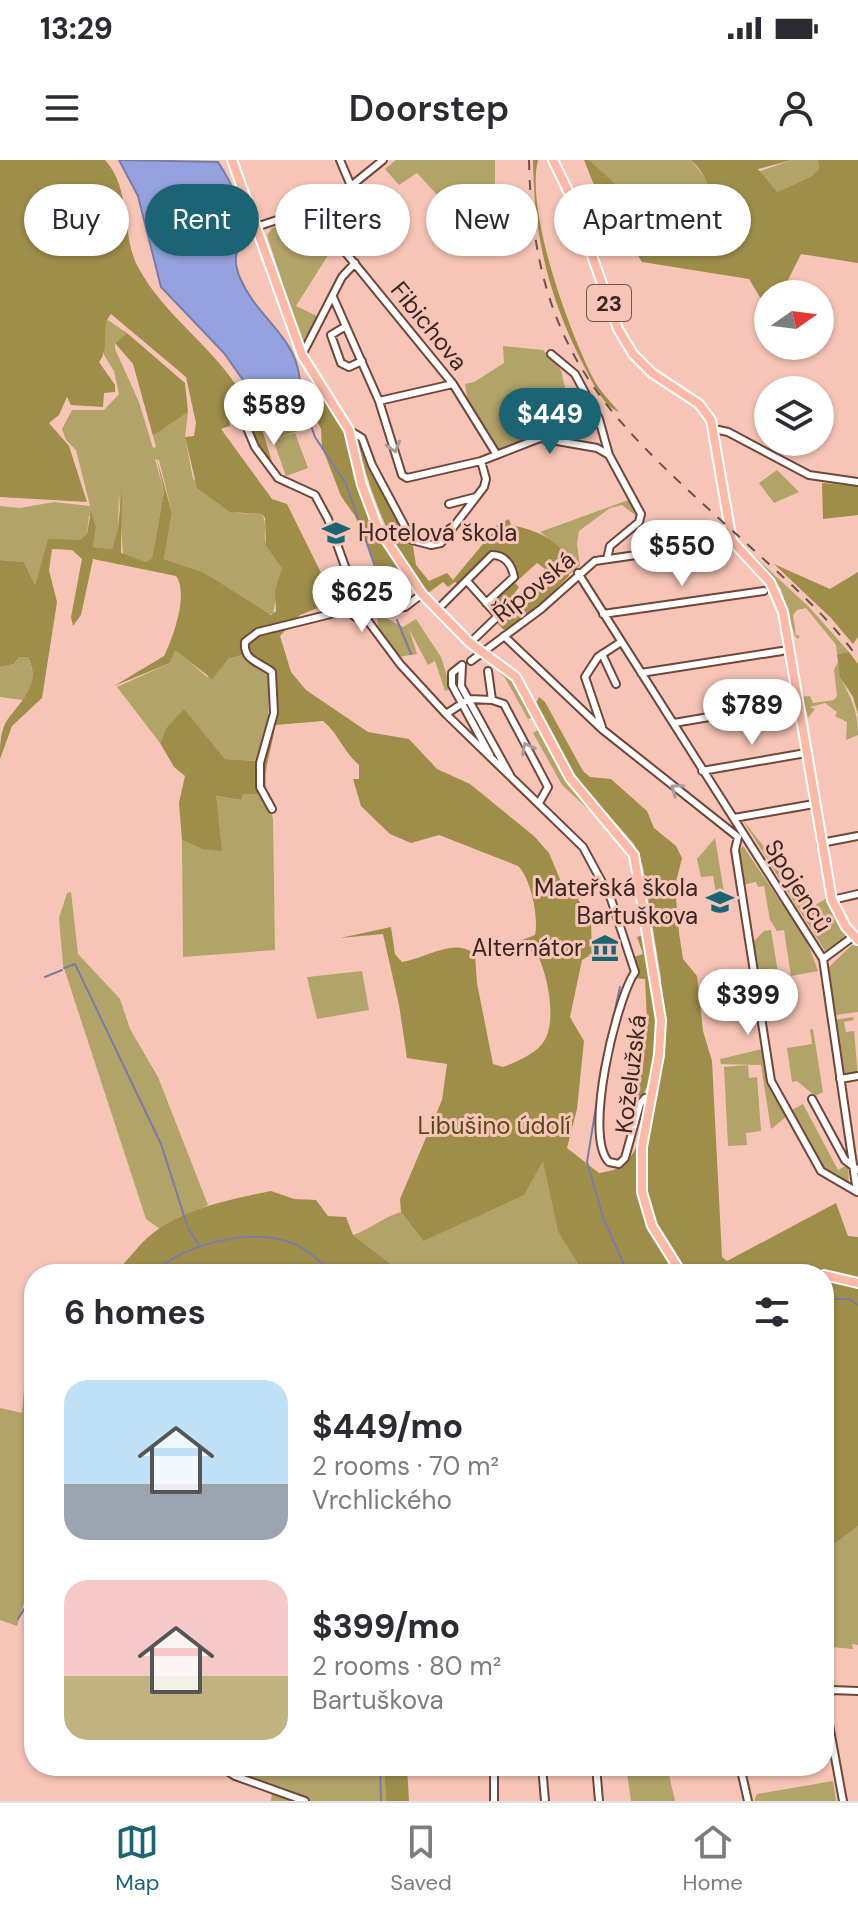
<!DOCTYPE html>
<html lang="en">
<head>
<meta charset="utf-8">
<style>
	:root { --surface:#fff; --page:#f7f7f7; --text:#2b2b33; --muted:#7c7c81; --line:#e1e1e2; --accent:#1c6373 }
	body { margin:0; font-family:"DM Sans",sans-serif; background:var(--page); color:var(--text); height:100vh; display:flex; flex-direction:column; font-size:30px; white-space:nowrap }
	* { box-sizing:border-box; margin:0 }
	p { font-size:26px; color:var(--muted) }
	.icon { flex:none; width:44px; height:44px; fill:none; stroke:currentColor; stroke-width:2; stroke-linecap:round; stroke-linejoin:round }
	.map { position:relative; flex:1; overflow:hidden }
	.drawer { position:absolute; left:24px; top:1104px; width:810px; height:512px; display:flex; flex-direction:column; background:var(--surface); border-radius:32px; box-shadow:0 2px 6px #0004 }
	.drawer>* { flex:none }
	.hud { position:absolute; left:24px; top:24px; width:810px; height:72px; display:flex; gap:16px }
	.needle { width:52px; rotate:76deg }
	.fabs { position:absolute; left:754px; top:120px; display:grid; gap:16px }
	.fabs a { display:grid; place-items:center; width:80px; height:80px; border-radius:50%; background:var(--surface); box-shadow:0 2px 6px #0004; font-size:40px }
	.price { position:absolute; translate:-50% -68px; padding:0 18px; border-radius:28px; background:#fff; color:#222; font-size:26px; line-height:52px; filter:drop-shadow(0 2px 4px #0008) }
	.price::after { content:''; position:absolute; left:50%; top:48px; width:24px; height:18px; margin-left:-12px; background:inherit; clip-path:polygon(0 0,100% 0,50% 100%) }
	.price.current { background:var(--accent); color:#fff }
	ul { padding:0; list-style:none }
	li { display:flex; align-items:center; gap:24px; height:200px; padding:0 40px }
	li span { display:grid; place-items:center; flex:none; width:224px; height:160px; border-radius:24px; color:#555 }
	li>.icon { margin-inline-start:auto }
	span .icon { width:96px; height:96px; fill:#fffc; stroke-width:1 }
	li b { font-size:34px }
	h2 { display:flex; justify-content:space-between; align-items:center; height:96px; padding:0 40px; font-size:34px }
	.tag { padding:0 28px; border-radius:36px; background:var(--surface); box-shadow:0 2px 6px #0004; font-size:28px; line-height:72px }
	.tag.current { background:var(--accent); color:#fff }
	.status { display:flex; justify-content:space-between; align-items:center; height:56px; padding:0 40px; background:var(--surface); direction:ltr }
	.status svg { height:22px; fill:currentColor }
	header { display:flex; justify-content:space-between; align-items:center; height:104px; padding:0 40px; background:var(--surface); font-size:36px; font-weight:600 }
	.dock { display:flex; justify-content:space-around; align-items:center; height:112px; border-top:2px solid var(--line); background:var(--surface); font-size:22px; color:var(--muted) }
	.dock a { display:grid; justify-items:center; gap:4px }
	.dock .current { color:var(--accent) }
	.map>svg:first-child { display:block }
</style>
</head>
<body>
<div class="status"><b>13:29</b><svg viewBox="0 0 49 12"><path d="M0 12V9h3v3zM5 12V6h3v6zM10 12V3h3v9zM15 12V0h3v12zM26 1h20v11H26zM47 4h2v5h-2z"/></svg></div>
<header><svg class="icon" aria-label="menu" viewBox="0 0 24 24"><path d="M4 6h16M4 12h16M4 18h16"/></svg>Doorstep<svg class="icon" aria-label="person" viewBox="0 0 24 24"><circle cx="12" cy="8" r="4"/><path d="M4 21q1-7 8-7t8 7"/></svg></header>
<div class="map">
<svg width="858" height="1641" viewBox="0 0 858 1641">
	<rect width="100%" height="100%" fill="#f7c5b7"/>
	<path fill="#b2a369" d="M396,0H495V26L457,57L417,13L399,25L385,9Z
		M589,0H691L710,24L712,75L688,83L668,72H646L621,32Z
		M792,0H818L819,8L812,16L777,32L758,12Z
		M297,60L321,71L325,67L337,81L296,146L321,158L307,184L302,183L267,75L272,68Z
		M108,160L127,173L115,183V189L139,242L153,288L156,287L153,276L188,252L185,277L193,319L237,353L262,354C267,363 264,370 265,380C268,393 278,396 282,408L273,454H266L203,412L164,399L172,353L159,300L155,299L164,332L152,398L146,402L123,396L119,334L118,368L112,389L93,387L96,368L89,355L87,374L80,381L48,380L35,425L24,402L0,400V346L20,348L54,342L90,346L76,290L66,280L62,269L72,250H104L119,234L114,211L104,195L103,165Z
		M503,186L543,190L561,210L574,269L570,276L527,278L510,289L497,290L468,242L465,224L474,222L504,203Z
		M290,252L297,271L276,279L295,273L308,308L286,316L266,260Z
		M777,310L799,332L774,343L759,323Z
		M631,339L635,355L622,345L610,348L579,371L577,384L580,406L570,414C565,395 557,383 540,372Z
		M742,385L809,447L849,492L837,494L836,485L806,448L797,450L793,455L796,475L800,476L798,479L795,476L781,429Z
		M381,455L403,467L416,459L441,497L451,529L445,531L435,501L428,505L409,469L417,494L398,497L379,469L377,459Z
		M175,489L207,517L228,499L243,495L269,516L268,562L256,601L225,599L184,550L166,568L160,583L117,527L170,503Z
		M19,497H28C35,512 34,528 23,540L0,537V507L14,504Z
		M489,502L516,517L574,621L629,695L601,661L562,625L533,573L538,570L533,557L528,559L505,518Z
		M838,502C842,533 858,537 858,575L846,580L847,562L835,556L837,552L825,543L810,547L815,549L808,558L805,547L810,588L798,537L810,536L813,543L834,540L837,536L834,510Z
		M243,634H259L270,647L273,659L275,790L183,797L182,680L202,689L215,636L241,640Z
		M742,659L812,747L827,738L846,773L845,781L825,791Z
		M715,678L724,732L716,733L713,716L701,717L697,699Z
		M743,686L807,781L818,811L791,816L784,770L777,771L770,760L764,726L758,727L756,722L742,725L737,692Z
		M71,732L78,794L120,839L130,869L158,917L208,1045L160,1069L146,1059L63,805L59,758L67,733Z
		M771,770L780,824L773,821V825L759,827L752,783L764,771Z
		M852,785L858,786V852L835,855L829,807Z
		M362,811L369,850L317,859L307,817Z
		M853,857L854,860L844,862L846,872L854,871L858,916L842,915L834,860Z
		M813,869L823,932L815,936L797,921L792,922L787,888L812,884L810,870Z
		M762,889L768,920L786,957L771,969L761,905L721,904L720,899Z
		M748,905L749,918L757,917L761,971L746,973L747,985L728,986L724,907Z
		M803,944L838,1010L848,1005L849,1023C818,1018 804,976 790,951Z
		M543,999L558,1072L584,1114H404L353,1075C371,1069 383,1057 401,1052L422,1080Z
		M34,1163V1411L17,1466L0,1460V1248L22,1253L28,1183Z
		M858,1366V1485L852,1484L853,1489L832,1487L830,1502L824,1497V1392Z
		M221,1606H384L386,1641H271L272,1630L235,1616Z
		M626,1606H667L675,1641H631Z
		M833,1621L836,1641H754L757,1634Z"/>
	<path fill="#9f8e4a" d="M0,0H105C132,29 121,78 139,109C165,156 212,186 240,231L241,242L228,252L230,266L221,269L272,339L287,344L335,441L300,455L280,476L291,512L306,530L368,572L409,579L437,609L470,624L534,676L549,693L562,724H568L591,759L592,794L582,800L570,857L584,881L577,949L567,988L599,1013C620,1010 627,1005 637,986C635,1041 645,1069 676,1114L655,1107L640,1114H584L558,1072L543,1001L524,1035L423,1081L401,1052L400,1039L442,940L447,904L407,898L399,845L383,774L340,778L391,767L395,794L402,802C424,799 457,776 475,795L477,823L493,904L503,907C516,902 533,895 542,884C558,865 548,816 538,796L528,789L495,790L535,775C539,758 531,718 518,706L439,675L411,683L390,674L361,646L353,619H359V605C342,590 339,574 323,561L275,565C271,599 259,611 270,647L259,634H243L241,640L216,636L222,691L202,689L182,680L179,643L185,616L174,607L160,583L166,568L184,549L225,599L256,601L268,562L272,522L267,513L242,495L228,499L212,519L175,490L170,503L114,526L164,496C173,478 189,434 176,416L93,399L81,455L73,466L71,457L82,399L72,390L52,389L49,410L57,442L42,538L12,566L0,599C0,586 0,573 6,562C20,541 42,526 28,497H19L14,504L0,507V400L24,402L35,425L48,379L80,380L87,374L91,351L96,368L93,387L112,389L118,368L122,327L121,393L146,402L152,398L164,332L156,296L172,353L164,399L203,412L271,455L276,451L275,431L282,408L266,386L265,358L262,354L230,352L197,328L185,277L194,276L196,263L186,217L111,154C99,168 111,187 99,202L115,225V232L104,233L103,247L71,245L67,237L59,255L49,263L69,286L87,342L0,337Z
		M533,0H538C525,51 569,171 593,218C599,230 610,241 619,252C603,246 593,223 585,208C549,139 534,78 533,0Z
		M584,0H589L626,34L625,40L639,64L650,73L658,69L665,72L671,70C679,86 696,85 712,75C718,47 712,20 691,0H792L758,9L777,32L812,16L819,8L818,0H858V103L801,94L781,134H768V141L761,139L749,119L642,102L596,30Z
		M127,173L185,223L188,252L153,276L133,204L115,183Z
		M304,236L329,241L349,270L355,314L372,358L413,431L398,423L386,430L355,356L341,336L322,287L321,269Z
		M296,238L299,248L260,263L273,305L260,290L245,258Z
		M354,272L412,380L416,405L429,421L447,413L453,420L492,373L490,369L509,359L511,365C540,371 569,382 569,416L538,447L504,470L496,462L507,452L515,459L539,430L545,409L537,403L515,423L519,427L502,450L494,448L492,440L513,420L503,395L498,393L459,425L455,422L448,427L443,422L427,434C388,387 370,330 354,272Z
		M822,323L858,326V355L823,359Z
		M774,404L830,429L858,412V477L853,484L831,458Z
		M849,492L858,504V554L853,537L840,517L837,494Z
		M539,537L545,542L583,611L590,617L611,619L647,651L654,668L676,686L682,698L675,726L679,773L683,799L697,816L703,871L712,901L722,1097L727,1101L836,1043L848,1076L858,1077V1120L816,1110L790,1114H685L657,1070L643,1024L645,987L664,878L661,819L643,707L634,684L577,619L535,545Z
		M646,774C656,832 667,894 638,946L621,942L633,883L640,884L647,860L645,819L633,818L634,797L643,794L637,777Z
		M271,1031L294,1039L316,1040L328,1056L346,1057L353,1075L404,1114H115C127,1101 140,1083 153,1073C187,1048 231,1039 271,1031Z
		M824,1119L858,1128V1366L824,1392Z
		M384,1606H407L409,1641H386Z"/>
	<path fill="#95a1de" stroke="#797ca5" stroke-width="2" d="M119,0L218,2C229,19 243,44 243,65C243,88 229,91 240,118C259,163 304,178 300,235L294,232L257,240L224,193L161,127L138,36Z"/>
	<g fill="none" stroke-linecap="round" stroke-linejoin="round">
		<path stroke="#797ca5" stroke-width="2" d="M301,238L315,277L346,324L386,438
			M397,460L411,494
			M64,808L75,804L161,984L187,1065
			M45,817L62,810
			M611,868L620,827
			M602,910L587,1002L603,1057L628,1114
			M188,1068L200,1087
			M152,1114C184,1084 248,1068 289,1082C306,1087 322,1104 336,1114
			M824,1139H849L858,1145
			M18,1459L28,1443L34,1412
			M380,1606L381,1641"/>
		<g stroke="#70463b" stroke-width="10">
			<path id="minor" d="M340,0L351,26
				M319,60L453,224L497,295
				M319,60L351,26L383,0
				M256,67L292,55L319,60
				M333,137L379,241L402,315L407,318L481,301L540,278L597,288L609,295
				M346,166L331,175L341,203L349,207L362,201
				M551,194L575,214L599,259L609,295L641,354L639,362L610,386L607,399
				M302,195L342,117L355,103
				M320,229L247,249L242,256L255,287L278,318L315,335L328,359L357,440
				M379,241L453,224
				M714,269L728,272L809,315L858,322
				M349,270L362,278L372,305L412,380L431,385L441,383L484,327L486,319L481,301
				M449,344L476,337
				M578,413L823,799L857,1032
				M467,421L498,456L470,483
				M351 449a9 9 0 1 1 18 0a9 9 0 1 1-18 0Z
				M370,450L405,447L422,434
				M437,450L492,395C505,395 512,405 514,417L486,443
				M603,454L764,431
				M365,457L400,504L446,554L583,687L611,739L635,812C616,840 583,977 609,1002L619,1004L625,998L640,944L645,938H650
				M504,476L603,570L738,677
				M602,494L616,524
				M471,501L541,449L595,401L732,381
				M462,505L461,526L510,615
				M462,505L452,513V525L490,595
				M641,513L782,491
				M492,540L504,544L548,627L539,643
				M446,554L469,539L492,540L488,511
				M674,563L797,542
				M602,567L585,517L598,497L621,482
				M702,611L806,593
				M272,649L260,627V603L274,553L272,512C260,502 243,501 245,482L258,472L351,449
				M734,658L814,644
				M738,677L735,690L771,921L821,1011L857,1032
				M821,683L858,676
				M832,740L858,734
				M823,799L854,776
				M840,919L858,916
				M812,939L845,1000L858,1010
				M220,1606L235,1616L305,1641
				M494,1606V1641
				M542,1606L545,1641
				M596,1606L599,1641
				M740,1606L748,1641
				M843,1641L824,1537L831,1530L858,1531"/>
		</g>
		<g stroke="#fff" stroke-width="12">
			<path id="major" d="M232,0L302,195L349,270L362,325L378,368L422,434L470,483L516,517L570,618L634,695L661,860L659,895L642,987V1032L652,1066L682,1114
				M553,0L572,39L618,169L633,194L652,213L699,244L711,260L732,381L770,422L783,452L832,740L846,767L858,780
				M824,1115L858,1123"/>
		</g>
		<use href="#minor" stroke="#fff" stroke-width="6"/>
		<use href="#major" stroke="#fbb9a7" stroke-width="8"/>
		<path stroke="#6d514a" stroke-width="2" stroke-dasharray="10 10" stroke-linecap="butt" d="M529,0C533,203 618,266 757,393C793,426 829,458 858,498"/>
	</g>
	<defs><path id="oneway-chevron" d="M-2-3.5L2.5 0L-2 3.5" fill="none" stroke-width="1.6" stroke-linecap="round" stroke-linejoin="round" transform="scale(2)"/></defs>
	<g stroke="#a69d9b">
		<use href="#oneway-chevron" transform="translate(394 287) rotate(73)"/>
		<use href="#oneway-chevron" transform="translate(527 588) rotate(-118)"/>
		<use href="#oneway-chevron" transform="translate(676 629) rotate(-143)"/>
	</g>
	<defs>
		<g id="university-bare" transform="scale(2.16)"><path d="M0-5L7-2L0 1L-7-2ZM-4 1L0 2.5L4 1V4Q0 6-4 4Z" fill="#1c6373" stroke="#f7c5b7" stroke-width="2.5" paint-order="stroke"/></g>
		<g id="school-bare" transform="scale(2.16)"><path d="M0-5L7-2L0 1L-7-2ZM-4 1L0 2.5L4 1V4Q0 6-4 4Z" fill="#1c6373" stroke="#f7c5b7" stroke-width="2.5" paint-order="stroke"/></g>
		<g id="museum-bare" transform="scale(2.16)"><path d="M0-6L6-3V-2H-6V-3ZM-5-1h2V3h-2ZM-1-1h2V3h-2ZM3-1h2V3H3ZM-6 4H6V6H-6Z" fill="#1c6373" stroke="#f7c5b7" stroke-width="2.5" paint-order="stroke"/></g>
	</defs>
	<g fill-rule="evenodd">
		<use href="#university-bare" x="336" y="373"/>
		<use href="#school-bare" x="720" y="742"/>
		<use href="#museum-bare" x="605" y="788"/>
	</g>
	<g text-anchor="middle" stroke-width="6" stroke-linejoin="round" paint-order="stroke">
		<rect fill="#f7c5b7" stroke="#72564e" stroke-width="2" x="587" y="125" width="44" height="36" rx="6"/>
		<g font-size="22" font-weight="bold" fill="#392621">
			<text x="609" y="151">23</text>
		</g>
		<g font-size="24" fill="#392621" stroke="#f7c5b7">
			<text transform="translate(429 166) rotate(51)" y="8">Fibichova</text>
			<text transform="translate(534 427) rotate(-39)" y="8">Řípovská</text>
			<text transform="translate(798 726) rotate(58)" y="8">Spojenců</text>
			<text transform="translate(631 914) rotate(-83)" y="8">Koželužská</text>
		</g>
		<g font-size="24" fill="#392621" stroke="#f7c5b7" text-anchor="end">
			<text x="358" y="381" text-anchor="start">Hotelová škola</text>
			<text x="698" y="736">Mateřská škola<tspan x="698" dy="28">Bartuškova</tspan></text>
			<text x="583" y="796">Alternátor</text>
		</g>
		<g font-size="24" fill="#574b16" stroke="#f7c5b7">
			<text x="494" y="974">Libušino údolí</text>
		</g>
	</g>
</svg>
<div class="fabs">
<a><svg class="needle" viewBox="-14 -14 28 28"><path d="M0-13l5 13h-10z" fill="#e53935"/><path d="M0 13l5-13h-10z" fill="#7c7c81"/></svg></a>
<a><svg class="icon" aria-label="layers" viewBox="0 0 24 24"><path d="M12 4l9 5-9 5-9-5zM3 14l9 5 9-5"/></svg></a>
</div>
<b class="price" style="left:274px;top:287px">$589</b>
<b class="price current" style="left:550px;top:296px">$449</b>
<b class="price" style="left:682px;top:428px">$550</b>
<b class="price" style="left:362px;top:474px">$625</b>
<b class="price" style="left:752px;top:587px">$789</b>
<b class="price" style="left:748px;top:877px">$399</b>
<div class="hud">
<a class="tag">Buy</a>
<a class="tag current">Rent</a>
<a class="tag">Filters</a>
<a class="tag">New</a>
<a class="tag">Apartment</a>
</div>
<section class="drawer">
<h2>6 homes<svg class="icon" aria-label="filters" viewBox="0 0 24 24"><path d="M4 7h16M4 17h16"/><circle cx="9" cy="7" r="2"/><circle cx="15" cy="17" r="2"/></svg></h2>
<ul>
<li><span style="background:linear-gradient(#bfe0f5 65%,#9aa5b1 0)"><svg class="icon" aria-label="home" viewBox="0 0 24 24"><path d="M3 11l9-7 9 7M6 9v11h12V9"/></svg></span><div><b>$449/mo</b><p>2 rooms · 70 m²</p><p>Vrchlického</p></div></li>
<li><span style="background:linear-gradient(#f6c9c9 60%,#c2b280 0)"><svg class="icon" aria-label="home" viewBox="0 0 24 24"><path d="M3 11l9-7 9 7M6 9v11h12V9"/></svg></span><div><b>$399/mo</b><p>2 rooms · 80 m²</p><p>Bartuškova</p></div></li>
</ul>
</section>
</div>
<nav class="dock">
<a class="current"><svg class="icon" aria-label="map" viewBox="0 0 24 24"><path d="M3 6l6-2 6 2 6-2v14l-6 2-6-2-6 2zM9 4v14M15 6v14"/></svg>Map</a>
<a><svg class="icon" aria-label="saved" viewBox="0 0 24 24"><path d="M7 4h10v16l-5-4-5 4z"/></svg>Saved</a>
<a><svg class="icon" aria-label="home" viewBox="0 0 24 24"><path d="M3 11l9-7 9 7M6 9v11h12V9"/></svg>Home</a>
</nav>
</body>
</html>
